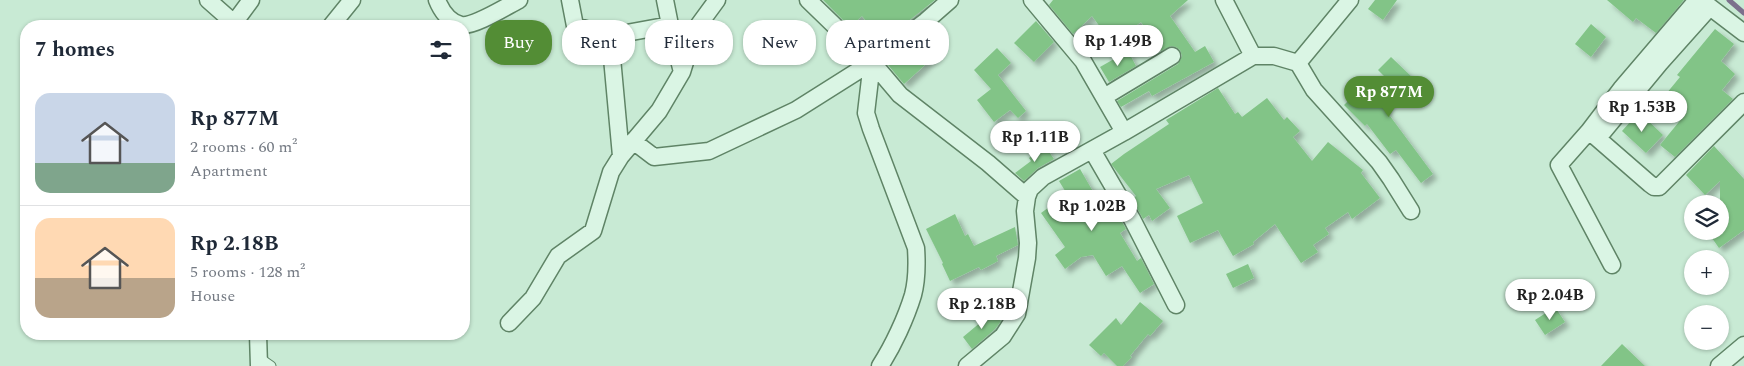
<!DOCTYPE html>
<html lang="en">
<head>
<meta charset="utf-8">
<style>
	:root { --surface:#fff; --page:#f2f2f3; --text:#1f2937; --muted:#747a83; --line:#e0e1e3; --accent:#538d35 }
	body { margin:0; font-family:Spectral,serif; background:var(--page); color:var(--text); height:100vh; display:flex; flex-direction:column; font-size:19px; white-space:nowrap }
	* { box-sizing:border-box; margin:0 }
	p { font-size:16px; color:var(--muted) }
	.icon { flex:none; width:28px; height:28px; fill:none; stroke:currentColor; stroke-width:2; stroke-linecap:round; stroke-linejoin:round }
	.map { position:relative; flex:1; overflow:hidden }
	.side { position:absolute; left:20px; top:20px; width:450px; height:320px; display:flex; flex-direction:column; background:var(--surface); border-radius:20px; box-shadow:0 1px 4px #0004 }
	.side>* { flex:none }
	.banner { position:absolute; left:485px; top:20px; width:475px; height:45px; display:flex; gap:10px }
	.fabs { position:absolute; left:1684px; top:195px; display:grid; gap:10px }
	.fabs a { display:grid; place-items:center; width:45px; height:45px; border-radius:50%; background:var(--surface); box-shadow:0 1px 4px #0004; font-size:25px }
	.price { position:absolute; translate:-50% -42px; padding:0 11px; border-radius:18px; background:#fff; color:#222; font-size:16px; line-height:32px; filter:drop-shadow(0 1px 2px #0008) }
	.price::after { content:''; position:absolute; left:50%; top:30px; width:15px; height:11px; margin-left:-8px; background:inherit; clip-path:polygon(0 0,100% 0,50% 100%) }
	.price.on { background:var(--accent); color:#fff }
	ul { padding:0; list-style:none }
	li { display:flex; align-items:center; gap:15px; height:125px; padding:0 15px }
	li+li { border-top:1px solid var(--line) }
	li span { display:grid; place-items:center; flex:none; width:140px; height:100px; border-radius:15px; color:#555 }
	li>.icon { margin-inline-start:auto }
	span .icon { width:60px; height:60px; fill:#fffc; stroke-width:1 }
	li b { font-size:21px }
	h2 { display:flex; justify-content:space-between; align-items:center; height:60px; padding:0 15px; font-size:21px }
	.pill { padding:0 18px; border-radius:20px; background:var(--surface); box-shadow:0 1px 4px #0004; font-size:18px; line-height:45px }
	.pill.on { background:var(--accent); color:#fff }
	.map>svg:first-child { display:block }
</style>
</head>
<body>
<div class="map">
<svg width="1744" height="366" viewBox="0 0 1744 366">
	<defs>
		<filter id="shadow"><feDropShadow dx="4.5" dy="4.5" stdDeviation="2.5" flood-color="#0004"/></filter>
	</defs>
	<rect width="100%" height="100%" fill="#c8ead4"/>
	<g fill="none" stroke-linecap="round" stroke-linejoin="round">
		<path stroke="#7b708c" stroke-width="5" d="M1729,0L1744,13"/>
	</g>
	<path fill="#82c487" filter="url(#shadow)" d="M823,0H935L883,41L862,16L850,27Z
		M1053,0H1188L1170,16L1195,52L1205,46L1214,62L1152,96L1149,91L1121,107L1117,101L1178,64L1182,56L1180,50L1176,47L1171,46L1161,51L1141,22L1112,43L1092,16L1073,34L1049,5Z
		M1375,0H1397L1383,20L1368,9Z
		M1607,0H1684L1656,33L1636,18L1633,22Z
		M1036,21L1054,42L1034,62L1014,43Z
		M1591,24L1606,37L1591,57L1575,44Z
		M1715,29L1734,44L1721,61L1735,74L1722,90L1733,99L1675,157L1660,145L1687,112L1666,94L1680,77L1677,75Z
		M921,38L936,55L904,84L888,65Z
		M997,48L1011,63L998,75L1026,111L1018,118L1010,110L994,122L977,100L991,89L974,70Z
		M1128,51L1136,66L1109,82L1100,67Z
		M1391,57L1413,78L1384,108L1433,174L1421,183L1396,150L1390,154L1367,124L1365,126L1344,105L1355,94L1365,104L1389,81L1378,70Z
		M1218,88L1235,114L1238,112L1242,117L1267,98L1284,120L1287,117L1300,131L1293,137L1312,161L1328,142L1363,170L1361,173L1380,198L1352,219L1348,212L1325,228L1329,234L1313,245L1318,252L1301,263L1275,224L1253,242L1254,244L1233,256L1218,230L1190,243L1177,216L1203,203L1189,175L1156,189L1170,208L1152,221L1149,215L1143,219L1132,199L1136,196L1111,164L1124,154L1169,124L1166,120Z
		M1639,112L1663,135L1646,153L1622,131Z
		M1045,146L1054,159L1038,168L1024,181L1015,173L1031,161L1029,158Z
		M1714,146L1744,179V230L1719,248L1707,231H1720V181L1705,195L1686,175Z
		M1080,169L1106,214L1115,209L1126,229L1120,233L1137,261L1141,258L1154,284L1140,293L1122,266L1106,276L1093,255L1081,257L1065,269L1055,255L1065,247L1041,213L1067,194L1059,181Z
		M955,214L965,236L968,234L974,246L1015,227L1018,245L996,256L998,261L981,270L979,267L950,281L942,264L943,263L926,229Z
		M1248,264L1254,278L1233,288L1226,274Z
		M1140,302L1163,321L1150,336L1148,334L1130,356L1132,357L1123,366H1117L1104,353L1101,356L1089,345L1116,318L1121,325Z
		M1555,307L1565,322L1545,335L1535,320Z
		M993,312L1001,321L995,329L972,349L963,337Z
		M1622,344L1645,366H1601Z"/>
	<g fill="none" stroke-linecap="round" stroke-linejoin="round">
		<g stroke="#5f8466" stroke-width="11">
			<path id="service" d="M258,357L271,366"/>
		</g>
		<g stroke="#5f8466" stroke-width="19">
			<path id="minor" d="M208,0L234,23L241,26
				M437,0C441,10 449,22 461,25C474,27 507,6 519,0
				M570,0L575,26L610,36L621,156
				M665,0L670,25
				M808,0L872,62L900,95L988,163L1027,197
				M1032,0L1083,61L1124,132L1253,56
				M1224,0L1253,56H1274L1298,63L1314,90L1379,162L1391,179L1411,211
				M1702,1L1744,33
				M234,23L251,0
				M331,26L352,0
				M610,36L670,25L682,72
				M872,62L866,113L871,129L916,248C917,263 917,280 913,295C906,318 893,346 880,366
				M1298,63L1350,0
				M1104,97L1172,56
				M1589,131L1650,184L1654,187H1659L1744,102
				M1598,138L1660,63L1710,7
				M633,141L654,157L709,151L796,110L872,62L926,21L950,0
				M1092,150L1132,219L1176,305
				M1612,265L1559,165L1589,131L1621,89L1697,0
				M509,323L533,298L558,256L593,231L611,172L621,156L659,111L682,72L695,30L717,0
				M258,334L259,366
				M967,366L1003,336L1017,314L1027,258L1028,243L1025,211L1027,197L1030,189L1043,177L1124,132
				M1719,366L1744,345"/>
		</g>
		<use href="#service" stroke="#daf5e4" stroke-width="9"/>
		<use href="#minor" stroke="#daf5e4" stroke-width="16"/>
	</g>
</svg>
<div class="fabs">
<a><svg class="icon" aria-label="layers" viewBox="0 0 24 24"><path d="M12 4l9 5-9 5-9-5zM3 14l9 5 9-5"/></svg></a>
<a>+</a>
<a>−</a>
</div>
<b class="price" style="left:1118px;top:67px">Rp 1.49B</b>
<b class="price on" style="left:1389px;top:118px">Rp 877M</b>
<b class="price" style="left:1642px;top:133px">Rp 1.53B</b>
<b class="price" style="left:1035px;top:163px">Rp 1.11B</b>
<b class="price" style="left:1092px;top:232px">Rp 1.02B</b>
<b class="price" style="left:1550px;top:321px">Rp 2.04B</b>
<b class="price" style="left:982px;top:330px">Rp 2.18B</b>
<div class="banner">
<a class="pill on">Buy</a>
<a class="pill">Rent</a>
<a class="pill">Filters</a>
<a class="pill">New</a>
<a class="pill">Apartment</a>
</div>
<section class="side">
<h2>7 homes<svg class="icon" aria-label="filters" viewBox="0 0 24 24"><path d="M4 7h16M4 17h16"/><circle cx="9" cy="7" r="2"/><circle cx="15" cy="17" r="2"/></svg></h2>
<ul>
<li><span style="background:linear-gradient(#c9d6e8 70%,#7fa58c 0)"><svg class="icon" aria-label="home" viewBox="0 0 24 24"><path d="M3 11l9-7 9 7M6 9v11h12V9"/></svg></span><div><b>Rp 877M</b><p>2 rooms · 60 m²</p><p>Apartment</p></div></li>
<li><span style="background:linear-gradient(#ffd9b3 60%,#b9a48a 0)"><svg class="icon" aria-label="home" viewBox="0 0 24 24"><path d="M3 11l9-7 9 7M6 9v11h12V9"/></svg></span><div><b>Rp 2.18B</b><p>5 rooms · 128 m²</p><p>House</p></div></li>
</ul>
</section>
</div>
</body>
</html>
